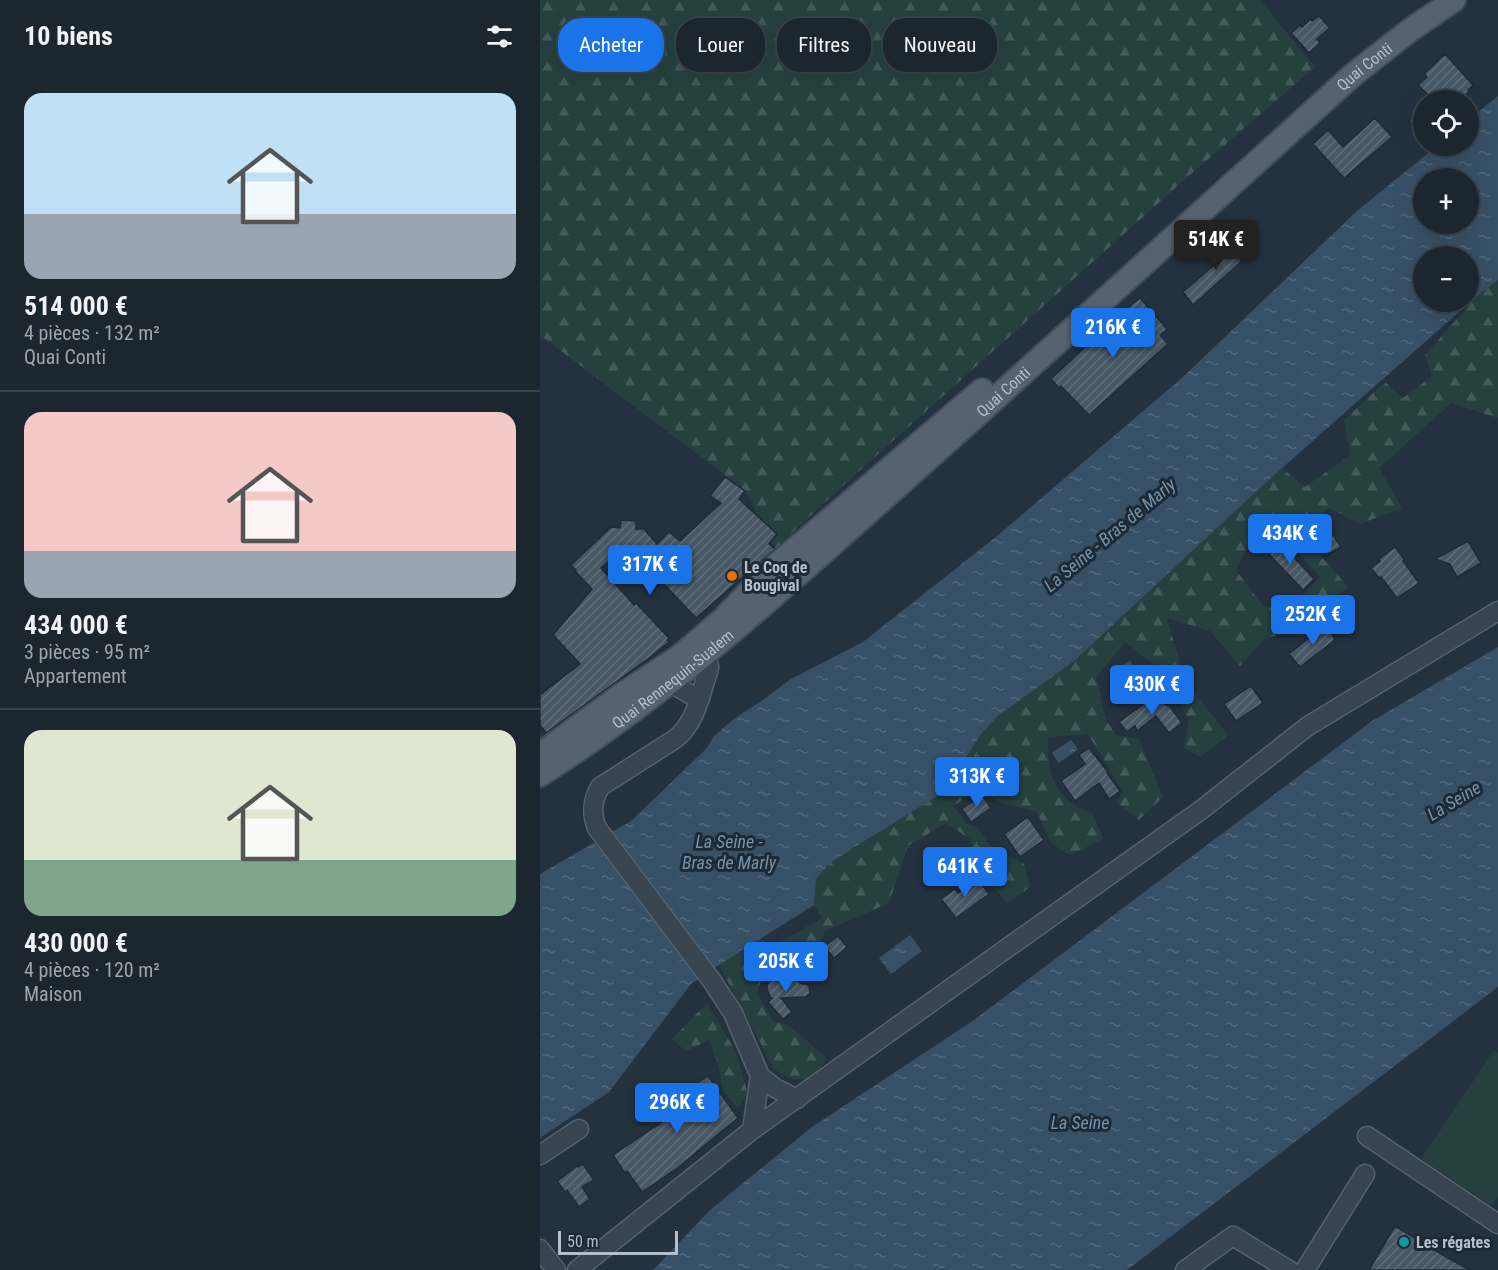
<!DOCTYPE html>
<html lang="fr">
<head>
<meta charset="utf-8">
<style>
	:root { --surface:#1b262f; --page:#28323b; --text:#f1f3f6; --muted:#a0a5aa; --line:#39434b; --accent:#1a73e8 }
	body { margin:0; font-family:"Roboto Condensed",sans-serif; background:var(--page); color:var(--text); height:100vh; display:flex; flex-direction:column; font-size:22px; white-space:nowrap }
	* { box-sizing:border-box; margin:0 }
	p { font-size:20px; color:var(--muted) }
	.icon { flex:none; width:33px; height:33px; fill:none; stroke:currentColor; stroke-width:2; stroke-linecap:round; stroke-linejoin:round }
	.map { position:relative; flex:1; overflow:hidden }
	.side { display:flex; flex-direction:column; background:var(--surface); width:540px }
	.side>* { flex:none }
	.banner { position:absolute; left:18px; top:18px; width:570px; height:54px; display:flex; gap:12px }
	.controls { position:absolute; left:873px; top:90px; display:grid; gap:12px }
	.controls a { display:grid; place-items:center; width:66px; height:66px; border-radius:50%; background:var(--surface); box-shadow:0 6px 24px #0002,0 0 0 2px var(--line); font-size:30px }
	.scale { position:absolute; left:18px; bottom:15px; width:120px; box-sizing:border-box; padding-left:6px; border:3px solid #b4bfca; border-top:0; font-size:16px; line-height:21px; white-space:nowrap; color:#b4bfca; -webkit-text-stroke:4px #1d2934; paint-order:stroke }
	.price { position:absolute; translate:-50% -51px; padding:0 14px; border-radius:6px; background:var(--accent); color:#fff; font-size:20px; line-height:39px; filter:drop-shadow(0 2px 3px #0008) }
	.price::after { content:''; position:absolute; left:50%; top:36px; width:18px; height:14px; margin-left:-9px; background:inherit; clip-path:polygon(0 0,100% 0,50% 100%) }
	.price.current { background:#222; color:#fff }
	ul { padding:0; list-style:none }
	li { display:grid; align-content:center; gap:12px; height:318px; padding:0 24px }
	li+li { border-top:2px solid var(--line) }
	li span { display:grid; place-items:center; height:186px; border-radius:18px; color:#555 }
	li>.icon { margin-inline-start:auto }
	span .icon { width:108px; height:108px; fill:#fffc; stroke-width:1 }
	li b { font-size:26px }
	h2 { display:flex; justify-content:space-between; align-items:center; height:72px; padding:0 24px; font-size:26px }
	.chip { padding:0 21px; border-radius:24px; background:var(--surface); box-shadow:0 6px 24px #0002,0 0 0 2px var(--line); font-size:21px; line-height:54px }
	.chip.current { background:var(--accent); color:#fff }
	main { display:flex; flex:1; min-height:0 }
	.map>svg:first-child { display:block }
</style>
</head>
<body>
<main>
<section class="side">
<h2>10 biens<svg class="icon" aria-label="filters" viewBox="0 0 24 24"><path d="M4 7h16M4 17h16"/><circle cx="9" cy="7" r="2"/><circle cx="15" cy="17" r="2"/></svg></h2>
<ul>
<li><span style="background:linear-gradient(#bfe0f5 65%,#9aa5b1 0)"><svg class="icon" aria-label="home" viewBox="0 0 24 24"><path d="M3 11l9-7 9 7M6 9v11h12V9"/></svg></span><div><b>514 000 €</b><p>4 pièces · 132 m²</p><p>Quai Conti</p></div></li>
<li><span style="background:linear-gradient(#f6c9c9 75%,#9aa5b1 0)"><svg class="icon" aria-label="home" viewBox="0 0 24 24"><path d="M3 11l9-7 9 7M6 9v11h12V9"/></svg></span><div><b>434 000 €</b><p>3 pièces · 95 m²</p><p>Appartement</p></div></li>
<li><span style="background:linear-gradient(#dfe7d0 70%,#7fa58c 0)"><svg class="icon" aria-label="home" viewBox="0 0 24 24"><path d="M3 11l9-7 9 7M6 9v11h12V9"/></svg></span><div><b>430 000 €</b><p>4 pièces · 120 m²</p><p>Maison</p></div></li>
</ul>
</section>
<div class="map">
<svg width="958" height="1270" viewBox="0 0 958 1270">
	<defs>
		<pattern id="forest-firs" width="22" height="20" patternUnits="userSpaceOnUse" patternTransform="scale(1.5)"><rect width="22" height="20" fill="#264040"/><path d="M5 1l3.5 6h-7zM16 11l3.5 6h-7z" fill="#435a5a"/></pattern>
		<pattern id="water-ripples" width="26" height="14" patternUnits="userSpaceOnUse" patternTransform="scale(1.5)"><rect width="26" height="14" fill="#385066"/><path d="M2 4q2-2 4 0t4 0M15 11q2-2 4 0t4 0" fill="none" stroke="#52677b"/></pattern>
		<pattern id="building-hatch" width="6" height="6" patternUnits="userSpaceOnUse" patternTransform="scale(1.5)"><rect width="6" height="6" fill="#485865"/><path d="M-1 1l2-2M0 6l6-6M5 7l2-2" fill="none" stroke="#606e7a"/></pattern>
	</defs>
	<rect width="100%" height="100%" fill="#24323f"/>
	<path fill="url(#forest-firs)" d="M0,0H720L775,67L651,174L298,490L235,549L206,491L0,335Z
		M958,280V418L911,403L839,468L862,508L820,524L789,508L772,524V546L809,588L774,608L752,607L780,577L741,534L717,528L696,570L723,606L769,613L749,632L724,639L700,666L670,631L627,618L645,681L688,735L660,757L644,748L649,720L621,670L585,642L556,677L566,720L576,735L599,739L623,797L599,820L576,802L583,792L548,734L508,737C507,762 510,787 531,803C537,808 546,810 553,813L563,839L530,855L511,843L497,812L458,802L442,788L413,806L427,824L437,827L451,847L484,864L490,887L467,903L441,873L430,839L406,823L368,846L349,903L285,931L269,964L224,971L217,993L233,1021L249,1026L287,1058L274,1078L252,1080L234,1069L179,965L221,939L234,946L282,918L274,905L276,879L288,865L313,848L404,792L441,734L458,716L534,661L742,468L765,487L810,455L804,420L845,382L863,398L892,376L885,355L936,297Z
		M167,1003L195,1050L208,1094L198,1108L183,1090L178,1064L169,1040L146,1051L132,1039Z"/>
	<path fill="#264040" d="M954,1050L958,1053V1196L952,1206L881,1159Z"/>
	<path fill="url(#water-ripples)" fill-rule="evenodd" d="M958,96V280L936,297L733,476L534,661L458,716L441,734L404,792L313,848L288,865L276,879L274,905L179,965L151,984L69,1092L0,1138V874L91,821L167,748L174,736L195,718L220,702L251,679L323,642L457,536L643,377L818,210L897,146H928L929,120ZM884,178H928V224H884ZM884,256H928V302H884Z
		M958,647V987L587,1270H113L170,1210L272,1127L434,1020L832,721Z
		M590,661L603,681L593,689L579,667Z
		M531,740L538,749L519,763L512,753Z
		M370,935L382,951L351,974L339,958Z"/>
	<path fill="url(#building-hatch)" stroke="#1f2b36" stroke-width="1.5" d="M779,16L790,28L777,39L780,43L769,53L751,33L760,25L762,27L771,19L772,21Z
		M905,54L933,85L928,90L929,92L919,100H893L878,85L887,77L884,74Z
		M884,108V138L869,121Z
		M835,118L852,137L804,178L773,144L788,130L803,147Z
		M694,233L703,243L693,251L702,261L653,305L643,292L682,258L679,255L689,247L684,242Z
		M600,298L627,329L620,335L628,344L549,415L521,386L519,388L511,379L562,331L570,341L590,325L582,316L587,312L585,310Z
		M185,477L205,491L199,499L237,534L229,544L235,549L156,618L121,581L124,578L107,558L105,560L94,549L83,548L61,568L94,605L96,603L129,638L127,640L129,642L109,658L6,733L0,725V695L40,664L13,635L52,589L35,571L36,570L31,565L71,527L80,528L81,520L96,521V529H104L117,544L129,532L140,541L181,503L170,496Z
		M783,519L801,547L789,554L784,545Z
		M738,540L774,579L763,590L726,551Z
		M928,541L941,563L917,577L910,564L895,559Z
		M855,547L864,559L863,561L879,583L857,598L841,577L839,578L831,568L840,561L839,559Z
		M786,624L795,640L760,667L749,654Z
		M711,686L723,703L696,721L684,704Z
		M619,696L626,705L628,704L642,723L629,733L616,716L597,731L595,726L587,732L579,722L608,701L610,703Z
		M549,748L568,772L567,773L580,791L569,799L559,783L535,801L521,781L545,764L539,755Z
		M442,795L451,808L431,822L422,809Z
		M488,817L504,840L480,857L464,834Z
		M438,879L449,894L416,918L401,899L415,889L418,893Z
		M298,936L307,947L294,958L284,947Z
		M251,972L260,983L269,985L270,994L265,997L241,998L252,1012L243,1019L228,1002L233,998L231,999L227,989V984L232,980L240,981Z
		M168,1076L198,1118L136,1169L102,1192L87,1171L85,1173L73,1155L125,1120L118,1110Z
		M43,1164L54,1180L42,1187L50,1199L39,1207L27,1190L25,1192L17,1181L37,1166L38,1167Z
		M855,1226L908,1258L930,1270H829Z"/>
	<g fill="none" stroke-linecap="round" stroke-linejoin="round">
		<g stroke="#56626d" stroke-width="21">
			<path id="minor" d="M156,647C161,652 168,659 169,667C169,671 166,677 165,681C159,702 153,725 135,739L60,787C52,801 51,813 57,828L172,981L193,1013L220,1076L235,1088L257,1099
				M125,671C135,688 143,691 160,699
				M212,1130L220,1076
				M827,1136L958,1224
				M0,1155L39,1129
				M0,1249L16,1270
				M37,1270L212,1130L661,810L768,726L958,611
				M645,1270L693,1236L749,1270
				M765,1270L825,1174"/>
		</g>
		<g stroke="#414d58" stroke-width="26">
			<g id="major">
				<path d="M0,754L84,693L140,656L183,619L228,572L442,390"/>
				<path id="s1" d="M0,775C134,690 251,581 369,476C518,343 665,208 814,74L869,31L914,0"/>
			</g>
		</g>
		<use href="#minor" stroke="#38444f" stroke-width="18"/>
		<use href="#major" stroke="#56636f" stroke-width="22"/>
	</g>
	<circle fill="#e8710a" stroke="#1d2934" stroke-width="2" cx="192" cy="576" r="6"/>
	<circle fill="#0f9aa8" stroke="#1d2934" stroke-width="2" cx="864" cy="1242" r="6"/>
	<g text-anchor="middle" stroke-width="6" stroke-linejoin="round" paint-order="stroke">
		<g font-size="16" fill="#b4bfca" stroke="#1d2934">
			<text dy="6" stroke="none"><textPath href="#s1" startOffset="1088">Quai Conti</textPath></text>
			<text dy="6" stroke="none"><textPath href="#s1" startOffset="602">Quai Conti</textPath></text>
			<text dy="6" stroke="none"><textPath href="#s1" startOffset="164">Quai Rennequin-Sualem</textPath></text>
		</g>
		<g font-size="16" font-weight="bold" fill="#b4bfca" stroke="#1d2934" text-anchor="start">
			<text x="204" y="573">Le Coq de<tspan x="204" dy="18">Bougival</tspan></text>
			<text x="876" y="1248">Les régates</text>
		</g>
		<g font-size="18" font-style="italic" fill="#7493ad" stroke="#1d2934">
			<text transform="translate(570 535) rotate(-40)" y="6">La Seine - Bras de Marly</text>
			<text transform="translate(914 801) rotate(-31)" y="6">La Seine</text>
			<text x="189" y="848">La Seine -<tspan x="189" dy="21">Bras de Marly</tspan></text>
			<text x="540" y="1129">La Seine</text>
		</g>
	</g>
</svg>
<div class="controls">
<a><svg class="icon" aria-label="locate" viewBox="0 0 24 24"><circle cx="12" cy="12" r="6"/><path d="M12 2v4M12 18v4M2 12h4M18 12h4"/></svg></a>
<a>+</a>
<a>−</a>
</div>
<div class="scale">50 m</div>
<b class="price current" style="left:676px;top:271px">514K €</b>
<b class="price" style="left:573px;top:359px">216K €</b>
<b class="price" style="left:750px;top:565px">434K €</b>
<b class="price" style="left:110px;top:596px">317K €</b>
<b class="price" style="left:773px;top:646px">252K €</b>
<b class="price" style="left:612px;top:716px">430K €</b>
<b class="price" style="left:437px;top:808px">313K €</b>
<b class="price" style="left:425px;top:898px">641K €</b>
<b class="price" style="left:246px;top:993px">205K €</b>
<b class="price" style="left:137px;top:1134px">296K €</b>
<div class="banner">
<a class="chip current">Acheter</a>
<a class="chip">Louer</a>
<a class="chip">Filtres</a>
<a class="chip">Nouveau</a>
</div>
</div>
</main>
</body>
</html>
